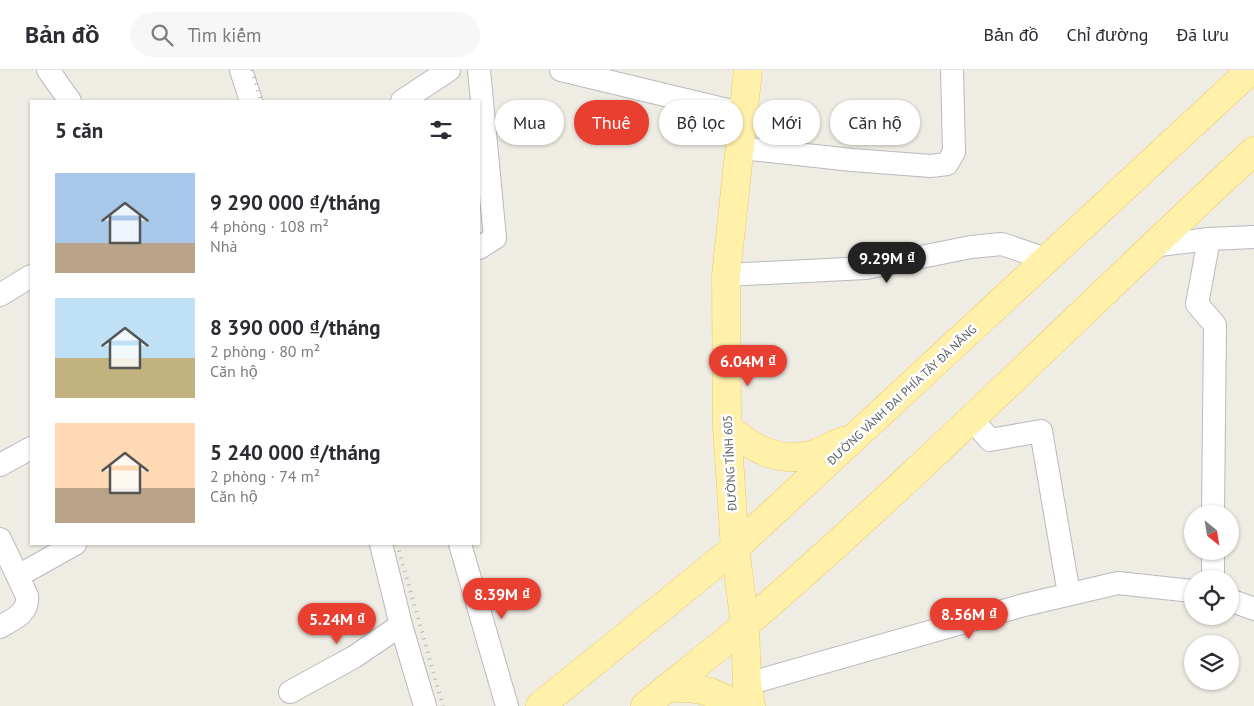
<!DOCTYPE html>
<html lang="vi">
<head>
<meta charset="utf-8">
<style>
	:root { --surface:#fff; --page:#f7f7f7; --text:#2b2b33; --muted:#7c7c81; --line:#e1e1e2; --accent:#e93f30 }
	body { margin:0; font-family:"PT Sans",sans-serif; background:var(--page); color:var(--text); height:100vh; display:flex; flex-direction:column; font-size:19px; white-space:nowrap }
	* { box-sizing:border-box; margin:0 }
	p { font-size:16px; color:var(--muted) }
	.icon { flex:none; width:28px; height:28px; fill:none; stroke:currentColor; stroke-width:2; stroke-linecap:round; stroke-linejoin:round }
	.map { position:relative; flex:1; overflow:hidden }
	.panel { position:absolute; left:30px; top:30px; width:450px; height:445px; display:flex; flex-direction:column; background:var(--surface); border-radius:0px; box-shadow:0 1px 4px #0004 }
	.panel>* { flex:none }
	.top-card { position:absolute; left:495px; top:30px; width:475px; height:45px; display:flex; gap:10px }
	.needle { width:32px; rotate:150deg }
	.fabs { position:absolute; left:1184px; top:435px; display:grid; gap:10px }
	.fabs a { display:grid; place-items:center; width:55px; height:55px; border-radius:50%; background:var(--surface); box-shadow:0 1px 4px #0004; font-size:25px }
	.price { position:absolute; translate:-50% -42px; padding:0 11px; border-radius:18px; background:var(--accent); color:#fff; font-size:16px; line-height:32px; filter:drop-shadow(0 1px 2px #0008) }
	.price::after { content:''; position:absolute; left:50%; top:30px; width:15px; height:11px; margin-left:-8px; background:inherit; clip-path:polygon(0 0,100% 0,50% 100%) }
	.price.on { background:#222; color:#fff }
	ul { padding:0; list-style:none }
	li { display:flex; align-items:center; gap:15px; height:125px; padding:0 25px }
	li span { display:grid; place-items:center; flex:none; width:140px; height:100px; border-radius:0px; color:#555 }
	li>.icon { margin-inline-start:auto }
	span .icon { width:60px; height:60px; fill:#fffc; stroke-width:1 }
	li b { font-size:21px }
	h2 { display:flex; justify-content:space-between; align-items:center; height:60px; padding:0 25px; font-size:21px }
	.chip { padding:0 18px; border-radius:22px; background:var(--surface); box-shadow:0 1px 4px #0004; font-size:18px; line-height:45px }
	.chip.on { background:var(--accent); color:#fff }
	header { display:flex; align-items:center; gap:30px; box-sizing:border-box; height:70px; padding:0 25px; background:var(--surface); border-bottom:1px solid var(--line) }
	header strong { font-size:24px }
	nav { display:flex; gap:28px; margin-inline-start:auto; font-size:18px }
	.search { width:350px; height:45px; background:var(--page); display:flex; align-items:center; gap:12px; box-sizing:border-box; padding:0 18px; border-radius:28px; color:var(--muted); font-size:19px }
	.map>svg:first-child { display:block }
</style>
</head>
<body>
<header>
<strong>Bản đồ</strong>
<div class="search"><svg class="icon" aria-label="search" viewBox="0 0 24 24"><circle cx="10" cy="10" r="6"/><path d="M15 15l6 6"/></svg>Tìm kiếm</div>
<nav><a>Bản đồ</a><a>Chỉ đường</a><a>Đã lưu</a></nav>
</header>
<div class="map">
<svg width="1254" height="636" viewBox="0 0 1254 636">
	<rect width="100%" height="100%" fill="#efece4"/>
	<g fill="none" stroke-linecap="round" stroke-linejoin="round">
		<g stroke="#b7babe" stroke-width="24">
			<path id="minor" d="M48,0L70,31
				M241,0L251,31
				M479,0L495,168L479,178
				M561,0L744,44
				M402,31L449,0
				M741,78L852,90L931,96L947,94L954,82L952,0
				M1209,169L1197,234L1215,255L1213,444
				M1151,176L1209,169L1254,167
				M726,205L866,198L971,177L1002,174L1049,190
				M0,225L31,206
				M972,349L990,370L1041,361L1069,524
				M0,395L31,378
				M0,469L27,526C29,544 13,549 0,557
				M381,474L401,555L425,636
				M460,474L507,636
				M18,506L75,474
				M1213,509V481
				M1230,530L1254,539
				M747,614L1024,535L1118,513L1192,521
				M290,622L354,587L401,555"/>
		</g>
		<g stroke="#f1c85b" stroke-width="29">
			<path id="major" d="M748,0L726,205L727,357L735,478L745,555L747,614L751,636
				M727,357C752,378 777,393 810,385C821,383 832,375 843,371
				M667,618C694,617 713,619 736,636
				M540,636L735,478L1251,0
				M645,636C678,609 712,583 745,555C921,404 1084,238 1254,81"/>
		</g>
		<use href="#minor" stroke="#fff" stroke-width="22"/>
		<use href="#major" stroke="#fff1a9" stroke-width="28"/>
		<path stroke="#b3b4b5" stroke-width="4" stroke-dasharray="1 6" stroke-linecap="butt" d="M252,0L261,31
			M397,474L443,636"/>
	</g>
	<g text-anchor="middle" stroke-width="5" stroke-linejoin="round" paint-order="stroke">
		<g font-size="12" fill="#5c6065" stroke="#fff">
			<text transform="translate(902 325) rotate(-43)" y="4">ĐƯỜNG VÀNH ĐAI PHÍA TÂY ĐÀ NẴNG</text>
			<text transform="translate(730 393) rotate(-93)" y="4">ĐƯỜNG TỈNH 605</text>
		</g>
	</g>
</svg>
<div class="fabs">
<a><svg class="needle" viewBox="-14 -14 28 28"><path d="M0-13l5 13h-10z" fill="#e53935"/><path d="M0 13l5-13h-10z" fill="#7c7c81"/></svg></a>
<a><svg class="icon" aria-label="locate" viewBox="0 0 24 24"><circle cx="12" cy="12" r="6"/><path d="M12 2v4M12 18v4M2 12h4M18 12h4"/></svg></a>
<a><svg class="icon" aria-label="layers" viewBox="0 0 24 24"><path d="M12 4l9 5-9 5-9-5zM3 14l9 5 9-5"/></svg></a>
</div>
<b class="price on" style="left:887px;top:214px">9.29M ₫</b>
<b class="price" style="left:748px;top:317px">6.04M ₫</b>
<b class="price" style="left:502px;top:550px">8.39M ₫</b>
<b class="price" style="left:969px;top:570px">8.56M ₫</b>
<b class="price" style="left:337px;top:575px">5.24M ₫</b>
<div class="top-card">
<a class="chip">Mua</a>
<a class="chip on">Thuê</a>
<a class="chip">Bộ lọc</a>
<a class="chip">Mới</a>
<a class="chip">Căn hộ</a>
</div>
<section class="panel">
<h2>5 căn<svg class="icon" aria-label="filters" viewBox="0 0 24 24"><path d="M4 7h16M4 17h16"/><circle cx="9" cy="7" r="2"/><circle cx="15" cy="17" r="2"/></svg></h2>
<ul>
<li><span style="background:linear-gradient(#a9c7e8 70%,#b9a48a 0)"><svg class="icon" aria-label="home" viewBox="0 0 24 24"><path d="M3 11l9-7 9 7M6 9v11h12V9"/></svg></span><div><b>9 290 000 ₫/tháng</b><p>4 phòng · 108 m²</p><p>Nhà</p></div></li>
<li><span style="background:linear-gradient(#bfe0f5 60%,#c2b280 0)"><svg class="icon" aria-label="home" viewBox="0 0 24 24"><path d="M3 11l9-7 9 7M6 9v11h12V9"/></svg></span><div><b>8 390 000 ₫/tháng</b><p>2 phòng · 80 m²</p><p>Căn hộ</p></div></li>
<li><span style="background:linear-gradient(#ffd9b3 65%,#b9a48a 0)"><svg class="icon" aria-label="home" viewBox="0 0 24 24"><path d="M3 11l9-7 9 7M6 9v11h12V9"/></svg></span><div><b>5 240 000 ₫/tháng</b><p>2 phòng · 74 m²</p><p>Căn hộ</p></div></li>
</ul>
</section>
</div>
</body>
</html>
